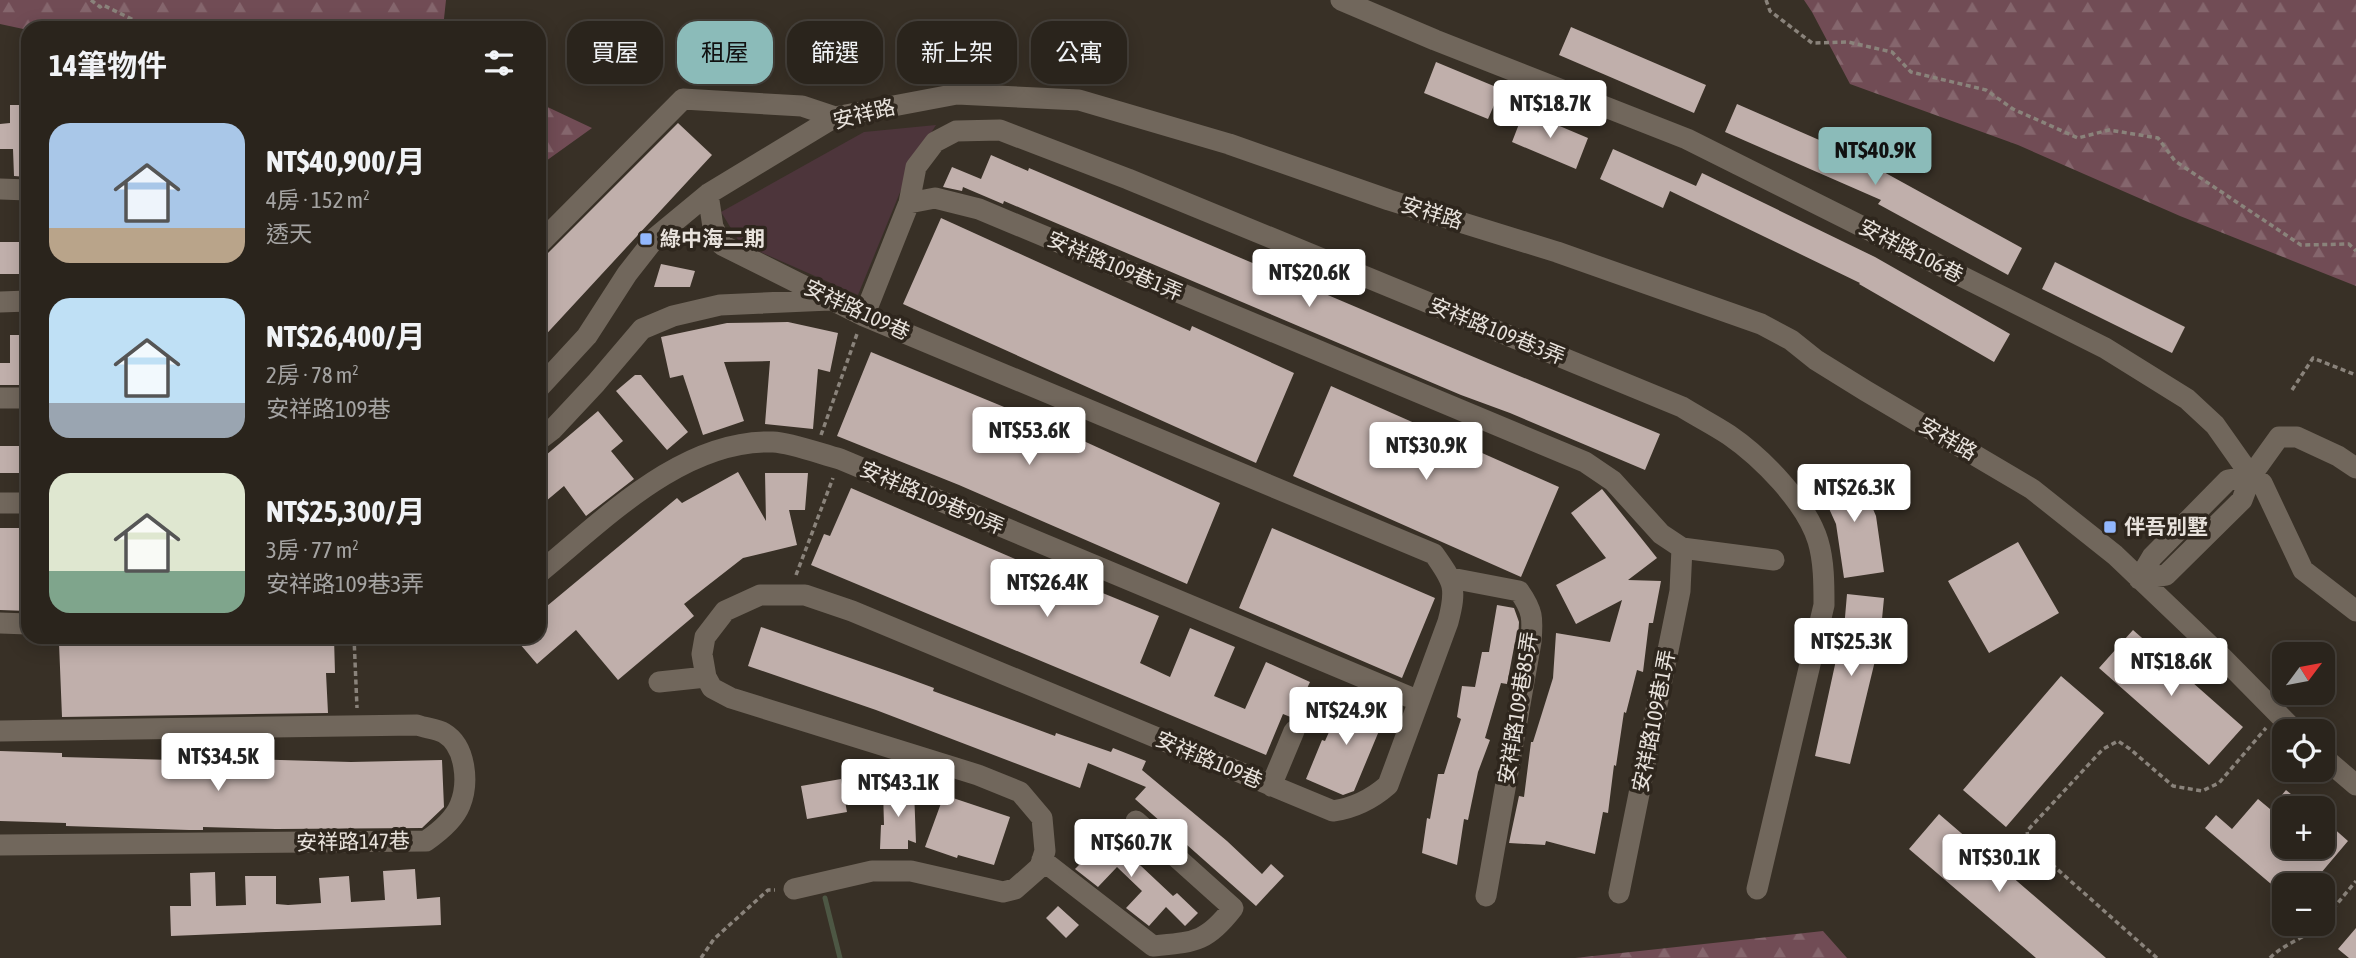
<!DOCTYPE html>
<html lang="zh-TW">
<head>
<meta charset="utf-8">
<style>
	:root { --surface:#2a241c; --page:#322c25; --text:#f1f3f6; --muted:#a5a4a3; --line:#46413b; --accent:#8bbbb9 }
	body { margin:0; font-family:"Asap Condensed","Noto Sans TC",sans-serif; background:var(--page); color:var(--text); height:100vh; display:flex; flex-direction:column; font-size:26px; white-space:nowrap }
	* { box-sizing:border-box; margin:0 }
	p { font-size:23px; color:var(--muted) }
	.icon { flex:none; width:38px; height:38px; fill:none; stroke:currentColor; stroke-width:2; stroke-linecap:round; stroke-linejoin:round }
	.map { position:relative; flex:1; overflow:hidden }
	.drawer { position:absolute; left:21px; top:21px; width:525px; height:623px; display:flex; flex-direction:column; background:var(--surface); border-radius:21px; box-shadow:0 4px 18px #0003,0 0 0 2px var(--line) }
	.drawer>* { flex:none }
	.banner { position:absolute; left:567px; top:21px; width:665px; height:63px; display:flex; gap:14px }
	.needle { width:46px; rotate:58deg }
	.fabs { position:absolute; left:2272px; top:642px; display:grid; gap:14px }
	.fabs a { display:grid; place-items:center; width:63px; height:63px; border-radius:14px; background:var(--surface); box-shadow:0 4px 18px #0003,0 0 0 2px var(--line); font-size:35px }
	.price { position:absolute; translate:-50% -60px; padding:0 16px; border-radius:7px; background:#fff; color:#222; font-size:23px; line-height:46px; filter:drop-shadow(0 2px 4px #0008) }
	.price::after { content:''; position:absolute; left:50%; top:42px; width:21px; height:16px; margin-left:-10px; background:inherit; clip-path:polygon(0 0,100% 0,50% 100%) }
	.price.active { background:var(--accent); color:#111 }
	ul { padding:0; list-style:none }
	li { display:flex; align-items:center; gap:21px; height:175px; padding:0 28px }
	li span { display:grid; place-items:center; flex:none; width:196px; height:140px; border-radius:21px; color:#555 }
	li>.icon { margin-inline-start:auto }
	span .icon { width:84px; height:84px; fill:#fffc; stroke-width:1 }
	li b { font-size:30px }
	h2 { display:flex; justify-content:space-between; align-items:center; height:84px; padding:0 28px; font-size:30px }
	.chip { padding:0 24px; border-radius:21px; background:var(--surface); box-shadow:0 4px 18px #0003,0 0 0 2px var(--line); font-size:24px; line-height:63px }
	.chip.active { background:var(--accent); color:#111 }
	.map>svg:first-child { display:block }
</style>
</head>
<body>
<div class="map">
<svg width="2356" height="958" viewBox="0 0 2356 958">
	<defs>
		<pattern id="forest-firs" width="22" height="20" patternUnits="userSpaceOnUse" patternTransform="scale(1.75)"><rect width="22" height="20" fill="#714c55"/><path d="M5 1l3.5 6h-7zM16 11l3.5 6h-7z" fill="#85666d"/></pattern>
	</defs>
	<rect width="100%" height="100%" fill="#383026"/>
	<path fill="#4d353b" d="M936,125L912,163L858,295L740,243L721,212L864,132Z"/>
	<path fill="url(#forest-firs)" d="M0,0H446L443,28H28V30L0,24Z
		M1804,0H2356V286L2180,216L2018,145L1850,84L1812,12Z
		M539,103L592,128L539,166Z
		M1823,931L1847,958H1575Z"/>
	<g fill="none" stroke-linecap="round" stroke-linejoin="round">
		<path stroke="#4d5744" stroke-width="5" d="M825,898L840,958"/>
	</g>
	<path fill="#c0afab" d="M1571,27L1706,85L1694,113L1559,55Z
		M1436,62L1501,89L1488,119L1424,93Z
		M1737,104L1872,163L1871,165L2022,248L2008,275L1878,204L1881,200L1725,132Z
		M10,105H28V177L14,176L13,149H0V124L10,123Z
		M1524,111L1588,138L1576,169L1512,142Z
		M678,123L712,155L539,342V259L548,253Z
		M1613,149L1696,186L1702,173L1875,257L2010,334L1994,362L1859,284L1860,283L1670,191L1663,208L1600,179Z
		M991,155L1028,171L1029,168L1488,363L1660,434L1645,470L1510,413L1461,395L1004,201L1003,204L963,187L962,191L943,187L952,167L981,179Z
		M941,218L1190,331L1192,326L1294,373L1256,463L903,304Z
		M0,242H20L21,274H0Z
		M2055,262L2185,327L2172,353L2042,289Z
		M661,264L695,271L690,287H654Z
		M788,322L838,333L830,372L818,369L813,429L765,424L770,361L724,362L744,421L703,435L683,375L670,378L661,337L727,323Z
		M10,335H28V385H0V363H10Z
		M871,352L1055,428L1220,503L1187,584L959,485L837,436Z
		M635,375H641L688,432L667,450L616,391Z
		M1331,386L1559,487L1521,577L1293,476Z
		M598,411L623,441L611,451L634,479L586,516L564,486L539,507V461Z
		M0,446H28V473H0Z
		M1855,467L1876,516L1884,572L1844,578L1836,524L1818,484Z
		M738,472L766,521L765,473H808L805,510H789L797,545L743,558L684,604L694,616L618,680L576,630L537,664L514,637H539V596L547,606L677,498L682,503Z
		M851,488L1050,574L1051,572L1159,616L1140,663L1170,677L1190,628L1235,647L1214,696L1245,709L1266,662L1310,682L1293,718L1283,714L1266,755L811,565L824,534L830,536Z
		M1602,489L1657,558L1628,580L1661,581L1653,623H1649L1643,672L1637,670L1626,713L1624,712L1616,766L1614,765L1608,813L1603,812L1595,854L1546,841L1545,845L1509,843L1519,796L1524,797L1531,742H1533L1553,678L1556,633L1610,642L1622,600L1576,624L1556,585L1606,558L1571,513Z
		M0,528H28V611L0,610Z
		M1272,528L1435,598L1402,678L1239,608Z
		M2018,542L2059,613L1989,653L1948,581Z
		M1847,594L1884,598L1880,640L1850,764L1815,756L1838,651L1842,652Z
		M1497,605L1514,608L1519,622L1518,640V643L1515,642L1507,684L1501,683L1485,738L1490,740L1478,772L1468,820L1464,819L1457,865L1422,853L1427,818L1430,819L1438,774H1444L1461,719L1457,717L1462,686L1475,687L1482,652H1489Z
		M761,627L896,674L934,688L933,691L1055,736L1056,733L1111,752L1113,748L1146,761L1142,770L1227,841L1262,874L1271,864L1284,876L1256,906L1135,799L1146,787L1088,763L1080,788L876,710L748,666Z
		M2133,630L2243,727L2209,765L2099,668Z
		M334,638L335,673H326L328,713L62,717L59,643Z
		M2061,676L2104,713L2006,827L1963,790Z
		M1345,696L1386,714L1354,791L1343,795L1306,779L1322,740L1325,741Z
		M0,751L62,753V757L209,761V758L351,762L442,760L444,807L422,828L276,829L203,827V830H189L66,826V823L0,821Z
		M841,779L847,812L807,819L801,786Z
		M914,789L916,843L908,840V849H880L881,825H884L883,790Z
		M2286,790L2308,808H2284V847H2322V818L2348,841L2310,886H2284V895L2205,828L2216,815L2232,829L2258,799L2270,809Z
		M944,795L1010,817L994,865L958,855L957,858L925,847Z
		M1939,814L2069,926L2106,958H2036L1909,849Z
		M1093,821L1173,896L1177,893L1198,913L1185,926L1166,907L1149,926L1126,908L1142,891L1117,867L1098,887L1075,869L1096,848L1081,834Z
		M415,869L417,899L440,897L441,925L171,936L170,906H191L190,873L215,872L216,906L246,905L245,876H276V904L288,905L321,903L319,878L349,876L351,902L385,900L383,871Z
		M1058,906L1079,925L1066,938L1046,918Z
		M2356,928V958H2349L2338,949Z"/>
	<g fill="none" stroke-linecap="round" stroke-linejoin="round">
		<path stroke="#8a837b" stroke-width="3.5" stroke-dasharray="5 3.5" stroke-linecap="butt" d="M91,0L100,7L103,5L150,28
			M1766,0L1770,11L1812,43L1848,42L1892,52L1911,72L1986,90L2013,109L2078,138L2109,130L2158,138L2175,161L2301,245L2349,244L2356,251
			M2292,390L2313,358L2356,375
			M821,435L857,334
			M796,575L833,478
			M354,637L357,708
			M2322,922L2356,881
			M701,958L714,939L768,890H775
			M2157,958L2029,844L2027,831L2103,749L2118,741L2130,749L2173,786L2202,791L2219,783L2266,728
			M2270,958C2284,943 2307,938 2320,924"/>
		<path stroke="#71675c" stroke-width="21" d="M1341,0L1435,40L1687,139L2105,348L2187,399L2215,425L2251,476L2262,483L2303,570L2356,611
			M0,189L28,190
			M708,194L713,227L722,245L864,316L1434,554C1454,582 1457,588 1448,622L1388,785C1372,799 1355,808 1333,811L852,611L805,595H760L725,611L705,637L702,654L706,677L712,688L731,698L978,775L1020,792L1042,818L1045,851L1040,867L1015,889L1003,892L911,871H872L794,889
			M909,203L935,198L979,209L1585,462L1613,481L1661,534L1682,548L1774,560
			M539,244L683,99L802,106L835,117
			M0,302L28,301
			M864,316L909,203L916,167L935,142L956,131L1000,130L1128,179L1682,407C1698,417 1714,425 1729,435C1761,457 1806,502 1818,541C1824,561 1824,584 1824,605L1757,889
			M539,388L587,336L627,274L656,237L708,194L835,117L957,94L1079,100L1229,144L1389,200L1557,252L1761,324L1791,340L1816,360L1866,391L2032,489L2115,555L2222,657L2296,732
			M0,398H28
			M539,440L552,430L596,383L642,329L673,316L720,305L830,300
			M0,503H28
			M539,573C604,520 682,439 773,442C792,443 821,454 840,459L1419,701
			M1451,578L1519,591C1533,611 1533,618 1531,642L1486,896
			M2139,579L2166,575L2242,500L2251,476L2279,437H2297L2338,456L2356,468
			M2139,579L2152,557L2228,480L2251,476
			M0,623L28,624
			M659,682L706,677
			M0,731L417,725C425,728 437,729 444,733C466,746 469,783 460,805C454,820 439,832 426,841L0,845
			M2322,756L2356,785
			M1271,786L1294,731
			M1042,860L1153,946C1194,942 1206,943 1233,908L1136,821
			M1619,893L1680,591L1682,548"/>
	</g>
	<g fill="#92b7fd" stroke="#2e261d" stroke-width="2.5">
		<rect x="639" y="232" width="14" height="14" rx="3.5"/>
		<rect x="2103" y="520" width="14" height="14" rx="3.5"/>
	</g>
	<g text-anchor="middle" stroke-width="7" stroke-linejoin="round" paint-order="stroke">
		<g font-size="21" fill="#e8e2dc" stroke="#2e261d">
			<text transform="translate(864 114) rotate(-14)" y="7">安祥路</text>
			<text transform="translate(1432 213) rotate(17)" y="7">安祥路</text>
			<text transform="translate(1911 251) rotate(27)" y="7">安祥路106巷</text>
			<text transform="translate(1115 266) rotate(23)" y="7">安祥路109巷1弄</text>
			<text transform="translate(857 310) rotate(25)" y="7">安祥路109巷</text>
			<text transform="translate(1497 331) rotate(22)" y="7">安祥路109巷3弄</text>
			<text transform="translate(1948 439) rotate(30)" y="7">安祥路</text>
			<text transform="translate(932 498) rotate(23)" y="7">安祥路109巷90弄</text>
			<text transform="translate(1518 708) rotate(-81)" y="7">安祥路109巷85弄</text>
			<text transform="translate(1654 721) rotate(-79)" y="7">安祥路109巷1弄</text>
			<text transform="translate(1209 760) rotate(23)" y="7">安祥路109巷</text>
			<text transform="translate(353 842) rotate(-1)" y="7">安祥路147巷</text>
		</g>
		<g font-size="21" font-weight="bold" fill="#e8e2dc" stroke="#2e261d" text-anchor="start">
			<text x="660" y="246">綠中海二期</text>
			<text x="2124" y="534">伴吾別墅</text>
		</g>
	</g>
</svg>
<div class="fabs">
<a><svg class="needle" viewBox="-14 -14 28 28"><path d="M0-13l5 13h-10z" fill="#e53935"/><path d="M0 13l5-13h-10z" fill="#a5a4a3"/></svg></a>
<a><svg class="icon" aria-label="locate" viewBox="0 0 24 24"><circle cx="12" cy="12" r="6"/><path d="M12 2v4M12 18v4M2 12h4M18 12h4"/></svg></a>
<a>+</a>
<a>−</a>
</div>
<b class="price" style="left:1550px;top:140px">NT$18.7K</b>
<b class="price active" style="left:1875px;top:187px">NT$40.9K</b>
<b class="price" style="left:1309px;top:309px">NT$20.6K</b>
<b class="price" style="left:1029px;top:467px">NT$53.6K</b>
<b class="price" style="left:1426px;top:482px">NT$30.9K</b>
<b class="price" style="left:1854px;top:524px">NT$26.3K</b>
<b class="price" style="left:1047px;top:619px">NT$26.4K</b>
<b class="price" style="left:1851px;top:678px">NT$25.3K</b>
<b class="price" style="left:2171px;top:698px">NT$18.6K</b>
<b class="price" style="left:1346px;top:747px">NT$24.9K</b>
<b class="price" style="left:218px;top:793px">NT$34.5K</b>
<b class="price" style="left:898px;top:819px">NT$43.1K</b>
<b class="price" style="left:1131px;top:879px">NT$60.7K</b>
<b class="price" style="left:1999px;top:894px">NT$30.1K</b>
<div class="banner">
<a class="chip">買屋</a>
<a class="chip active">租屋</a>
<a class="chip">篩選</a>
<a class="chip">新上架</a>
<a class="chip">公寓</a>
</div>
<section class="drawer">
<h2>14筆物件<svg class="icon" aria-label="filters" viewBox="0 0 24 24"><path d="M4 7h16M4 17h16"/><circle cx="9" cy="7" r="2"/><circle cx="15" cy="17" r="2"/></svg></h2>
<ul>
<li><span style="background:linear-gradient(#a9c7e8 75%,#b9a48a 0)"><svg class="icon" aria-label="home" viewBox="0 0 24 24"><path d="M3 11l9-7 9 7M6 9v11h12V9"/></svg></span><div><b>NT$40,900/月</b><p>4房 · 152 m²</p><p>透天</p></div></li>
<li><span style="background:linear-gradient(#bfe0f5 75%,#9aa5b1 0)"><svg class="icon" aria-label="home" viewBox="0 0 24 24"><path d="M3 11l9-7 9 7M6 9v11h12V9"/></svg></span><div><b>NT$26,400/月</b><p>2房 · 78 m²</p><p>安祥路109巷</p></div></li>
<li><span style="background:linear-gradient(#dfe7d0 70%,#7fa58c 0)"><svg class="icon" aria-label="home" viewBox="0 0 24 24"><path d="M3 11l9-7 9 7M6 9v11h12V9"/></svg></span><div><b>NT$25,300/月</b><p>3房 · 77 m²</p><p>安祥路109巷3弄</p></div></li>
</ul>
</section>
</div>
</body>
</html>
